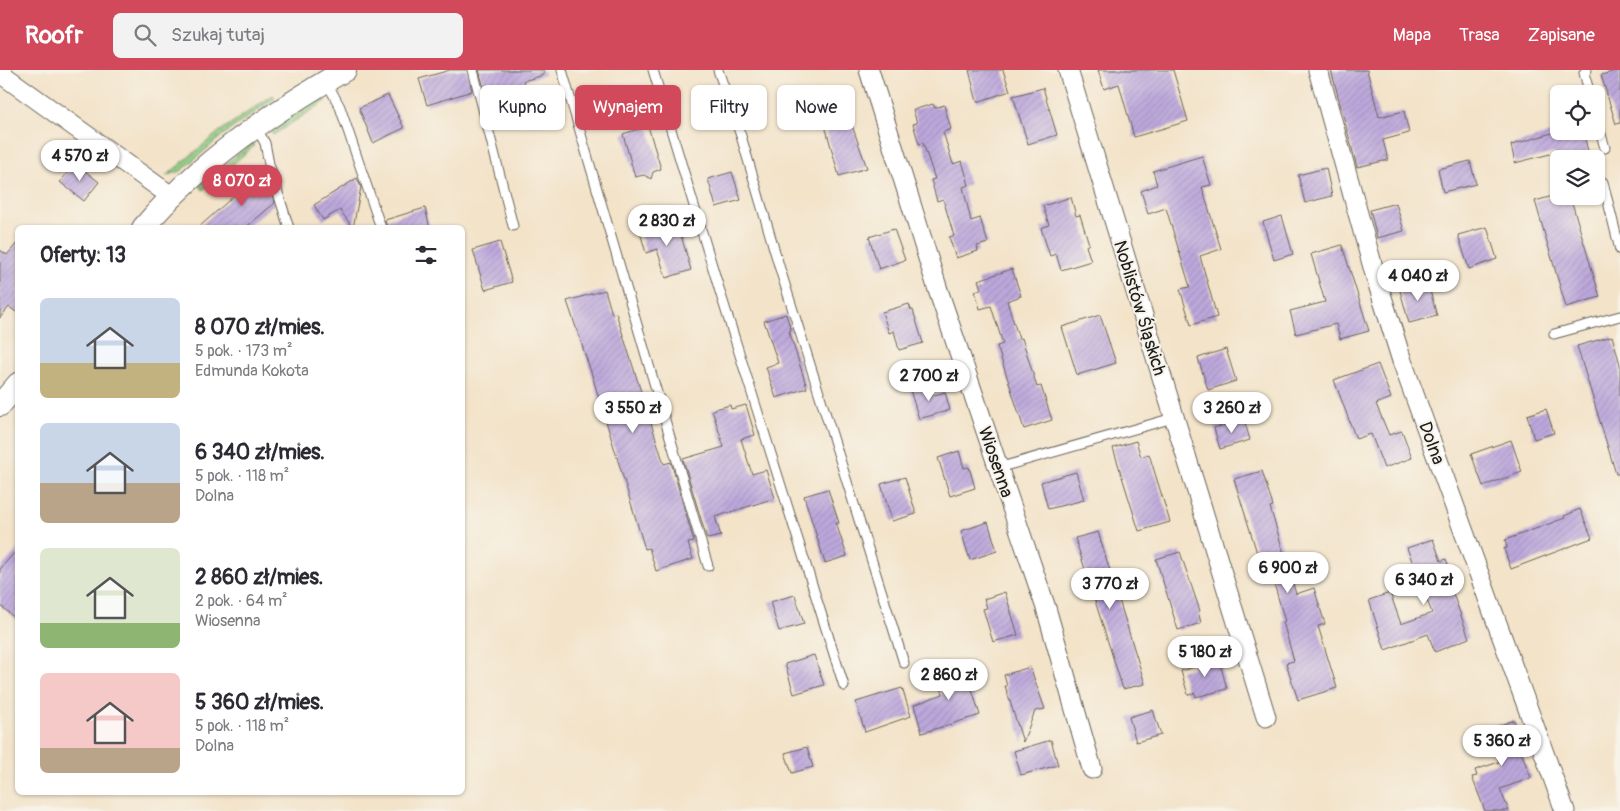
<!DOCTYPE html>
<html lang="pl">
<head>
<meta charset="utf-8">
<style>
	:root { --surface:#fff; --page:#f2f2f3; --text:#2b2b33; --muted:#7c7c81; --accent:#d1495b }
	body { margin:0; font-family:Pangolin,sans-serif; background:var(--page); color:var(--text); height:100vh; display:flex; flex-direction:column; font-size:19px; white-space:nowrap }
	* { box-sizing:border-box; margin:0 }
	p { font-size:16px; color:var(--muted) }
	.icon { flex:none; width:28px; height:28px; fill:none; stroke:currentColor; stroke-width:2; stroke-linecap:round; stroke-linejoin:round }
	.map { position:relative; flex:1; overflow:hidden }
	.details { position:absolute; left:15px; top:155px; width:450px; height:570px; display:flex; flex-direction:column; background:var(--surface); border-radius:8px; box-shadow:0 1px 4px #0004 }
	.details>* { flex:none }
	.banner { position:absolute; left:480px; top:15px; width:475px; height:45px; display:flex; gap:10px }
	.tools { position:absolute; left:1550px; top:15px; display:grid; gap:10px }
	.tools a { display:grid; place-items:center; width:55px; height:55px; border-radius:8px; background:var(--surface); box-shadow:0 1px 4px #0004; font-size:25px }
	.price { position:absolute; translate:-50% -42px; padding:0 11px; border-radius:18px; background:#fff; color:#222; font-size:16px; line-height:32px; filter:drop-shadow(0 1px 2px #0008) }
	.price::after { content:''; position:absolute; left:50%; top:30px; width:15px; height:11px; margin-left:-8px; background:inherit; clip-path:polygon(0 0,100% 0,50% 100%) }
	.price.on { background:var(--accent); color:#fff }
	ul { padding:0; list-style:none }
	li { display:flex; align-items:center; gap:15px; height:125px; padding:0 25px }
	li span { display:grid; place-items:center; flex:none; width:140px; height:100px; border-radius:8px; color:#555 }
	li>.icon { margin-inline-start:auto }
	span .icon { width:60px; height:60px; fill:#fffc; stroke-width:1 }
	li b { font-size:21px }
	h2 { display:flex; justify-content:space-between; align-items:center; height:60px; padding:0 25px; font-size:21px }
	.pill { padding:0 18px; border-radius:8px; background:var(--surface); box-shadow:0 1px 4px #0004; font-size:18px; line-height:45px }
	.pill.on { background:var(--accent); color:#fff }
	header { display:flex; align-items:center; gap:30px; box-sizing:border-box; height:70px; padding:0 25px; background:var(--accent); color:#fff }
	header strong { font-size:24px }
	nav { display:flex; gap:28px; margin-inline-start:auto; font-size:18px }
	.search { width:350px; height:45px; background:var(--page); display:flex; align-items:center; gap:12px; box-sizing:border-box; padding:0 18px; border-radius:8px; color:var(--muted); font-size:19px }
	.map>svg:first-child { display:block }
</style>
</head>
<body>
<header>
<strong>Roofr</strong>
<div class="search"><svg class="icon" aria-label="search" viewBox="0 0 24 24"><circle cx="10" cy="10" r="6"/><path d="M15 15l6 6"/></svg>Szukaj tutaj</div>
<nav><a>Mapa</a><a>Trasa</a><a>Zapisane</a></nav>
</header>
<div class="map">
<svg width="1620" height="741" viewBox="0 0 1620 741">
	<defs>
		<pattern id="grass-dots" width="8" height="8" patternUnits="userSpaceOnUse" patternTransform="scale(1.25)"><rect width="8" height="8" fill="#8ac77d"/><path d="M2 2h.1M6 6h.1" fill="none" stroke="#76aa6b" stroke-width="1.8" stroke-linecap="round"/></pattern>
		<pattern id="building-hatch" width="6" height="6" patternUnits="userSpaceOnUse" patternTransform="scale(1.25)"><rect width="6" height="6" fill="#bda8dc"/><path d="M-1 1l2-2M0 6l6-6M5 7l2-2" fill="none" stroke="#a290bc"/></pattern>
	</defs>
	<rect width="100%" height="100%" fill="#f7f3e8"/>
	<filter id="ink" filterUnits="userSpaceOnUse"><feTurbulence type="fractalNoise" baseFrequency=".02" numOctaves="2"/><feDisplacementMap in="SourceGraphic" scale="10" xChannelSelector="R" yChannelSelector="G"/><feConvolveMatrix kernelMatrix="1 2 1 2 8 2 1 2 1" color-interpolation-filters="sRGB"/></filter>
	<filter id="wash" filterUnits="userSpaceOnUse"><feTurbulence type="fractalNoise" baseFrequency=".0096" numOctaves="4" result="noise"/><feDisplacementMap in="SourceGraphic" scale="20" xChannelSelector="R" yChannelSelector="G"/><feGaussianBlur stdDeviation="1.12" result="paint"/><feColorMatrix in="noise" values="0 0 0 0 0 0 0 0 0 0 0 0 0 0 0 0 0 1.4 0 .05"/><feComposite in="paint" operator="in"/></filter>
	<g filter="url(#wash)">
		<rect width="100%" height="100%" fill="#f3e3c9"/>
		<path fill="url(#grass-dots)" stroke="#53724c" d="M273,25L275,28L223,65L181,101L166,106L220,61Z
			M323,27L326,31L273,65L270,61Z
			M252,73L254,76L203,120L199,115Z"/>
		<g id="blocks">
			<path fill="url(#building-hatch)" d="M450,0H467L472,21L427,35L419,9Z
				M479,0H544V5L523,11L524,14L507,19L506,16L488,21L486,17L484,18Z
				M969,0H1003L1010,21L977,32Z
				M1098,0H1173L1188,51L1134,67L1119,14L1104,19Z
				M1331,0H1367L1379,47L1404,41L1409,63L1383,70L1388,90L1357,97Z
				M1620,0V53L1616,54L1601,5Z
				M1043,18L1057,65L1028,74L1013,26Z
				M388,25L404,58L373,73L359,38Z
				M933,34L935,38L944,35L951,59L943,62L953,94L962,91L969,115L963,117L971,151L980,148L988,173L977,176L978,181L956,188L949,167L954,166L943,129L937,131L931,110L935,109L923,73L919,74L913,54L917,53L913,40Z
				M848,44L867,98L839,106L824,52Z
				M648,56L661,99L653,102L651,109L644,105L635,107L623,64Z
				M1559,61H1583L1590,89H1568L1567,86L1556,90L1554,83L1515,93L1511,75Z
				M1202,86L1211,115L1202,117L1221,179L1200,186L1217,247L1191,255L1180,219L1190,217L1166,138L1148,144L1141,121L1157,115L1153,101Z
				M1470,91L1476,114L1443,122L1438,99Z
				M75,93L99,112L84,131L60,112Z
				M1326,98L1332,126L1305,133L1298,105Z
				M732,102L741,130L716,137L708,109Z
				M256,106L272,125L275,133L245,158H198Z
				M357,108L361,117L353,158L340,140L323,150L314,135Z
				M1553,126H1570L1600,227L1566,237L1535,131Z
				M1071,127L1076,146L1080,145L1089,174L1086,176L1091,191L1061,200L1056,184L1050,186L1041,158L1049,155L1043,136Z
				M1396,133L1404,161L1377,168L1370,140Z
				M425,138L430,158H387L385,150Z
				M1282,146L1293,184L1274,190L1263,152Z
				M656,150L665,155L677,151L691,200L666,208L657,179L646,183L640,162L651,159Z
				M1487,157L1497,189L1469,199L1458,165Z
				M894,159L905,190L879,199L869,167Z
				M18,172V243L9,237L0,248V180L7,185Z
				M500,172L512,212L485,220L473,180Z
				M1342,175L1369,261L1340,269L1336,254L1296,264L1290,241L1325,232L1311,184Z
				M1012,199L1021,226L1007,231L1019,269L1022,268L1037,317L1041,316L1052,350L1024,359L997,276L1003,274L991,236L980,239L975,221L981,219L978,210Z
				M1427,210L1437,246L1409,253L1399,217Z
				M605,220L612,244L616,243L664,394L671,392L694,472L688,473L693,489L656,501L649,478L645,479L591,302L567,231Z
				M909,234L911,240H913L923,273L899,280L894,261L889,263L882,242Z
				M786,244L791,260L789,261L807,318L776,328L766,297L778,293L764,251Z
				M1100,245L1116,293L1077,305L1062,257Z
				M1612,266L1620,294V404H1616L1577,276Z
				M1226,279L1236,311L1208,320L1198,288Z
				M1378,294L1391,328L1376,334L1389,365L1402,361L1412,388L1384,398L1371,364L1356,369L1334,310Z
				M927,315L931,326L945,322L950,340L919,349L910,320Z
				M730,335L731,339L746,335L755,365L741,369L752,404L766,400L775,428L715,447L721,466L707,469L683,389L724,377L712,340Z
				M1546,339L1554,363L1534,369L1527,345Z
				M1244,349L1250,370L1220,379L1214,358Z
				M1511,370L1522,402L1483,416L1471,384Z
				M1136,371L1141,387L1149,384L1170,452L1139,461L1113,378Z
				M959,381L964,398L969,397L975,418L950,426L938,388Z
				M1262,401L1273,436L1270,437L1296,524L1314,518L1325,554L1318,556L1337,618L1298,630L1286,593L1294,591L1283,552L1285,551L1270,500L1263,502L1234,409Z
				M1076,402L1084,430L1048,439L1041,412Z
				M905,407L916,444L892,451L881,414Z
				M828,419L839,453H836L847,486L825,493L804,426Z
				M1580,439L1592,468L1511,499L1504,479L1507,478L1505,470L1565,448L1564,446Z
				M988,452L997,481L970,490L961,461Z
				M1098,462L1145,614L1123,619L1075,468Z
				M1433,469L1441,491L1446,489L1452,505L1447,507L1469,568L1435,582L1428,564L1385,580L1369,530L1390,523L1401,554L1432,543L1407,478Z
				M18,479V551L0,535V499Z
				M1180,482L1200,541H1198L1201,553L1178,560L1156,489Z
				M1005,522L1018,565L993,572L983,539L987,538L984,529Z
				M795,525L804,554L779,561L770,532Z
				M814,585L824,615L794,624L785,594Z
				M1218,586L1227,619L1196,627L1195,623L1188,625L1181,601L1194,597L1193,593Z
				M964,594L980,645L922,663L914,635L943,624L936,602Z
				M1030,597L1045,639L1035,641L1023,672L1005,616H1007L1004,605Z
				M902,618L911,646L865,662L856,632Z
				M1153,640L1161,665L1136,672L1129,647Z
				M1514,650L1525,679L1521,681L1531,708L1500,719L1509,741H1485L1472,707L1477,706L1475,700L1499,692L1487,660Z
				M1051,670L1058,695L1021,705L1014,681Z
				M807,677L813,697L792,703L785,683Z"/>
		</g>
	</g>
	<g filter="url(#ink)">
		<use href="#blocks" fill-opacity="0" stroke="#676259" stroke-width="1"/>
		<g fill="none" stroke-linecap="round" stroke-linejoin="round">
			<g stroke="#676259" stroke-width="11">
				<path id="service" d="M473,0L513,156
					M562,0L708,496
					M653,0L721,225L844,616
					M718,0L741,66L780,199L904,593
					M1587,0L1584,3L1590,24
					M326,11L340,37L381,158
					M1596,47L1605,78
					M255,56L265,73L269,94L289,158
					M1603,112L1620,180
					M1554,264L1620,246
					M998,398L1173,348"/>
			</g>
			<g stroke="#676259" stroke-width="21">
				<path id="minor" d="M869,0L938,220L1046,538L1092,699
					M1068,0L1266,647
					M1318,0L1376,208L1402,291L1565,741
					M0,3L171,126"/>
			</g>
			<g stroke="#676259" stroke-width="24">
				<path id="tertiary" d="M143,158C199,92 270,44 345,0
					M0,335L18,314"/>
			</g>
			<use href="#service" stroke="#fff" stroke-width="9"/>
			<use href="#minor" stroke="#fff" stroke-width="19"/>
			<use href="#tertiary" stroke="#fff" stroke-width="22"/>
		</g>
	</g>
	<g text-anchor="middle" stroke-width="4" stroke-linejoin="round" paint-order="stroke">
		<g font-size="18" fill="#1c1c1c" stroke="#f7f3e8">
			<text transform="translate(1140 238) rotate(73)" y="6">Noblistów Śląskich</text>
			<text transform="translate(1432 373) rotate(70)" y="6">Dolna</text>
			<text transform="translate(996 392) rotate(71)" y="6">Wiosenna</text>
		</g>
	</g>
</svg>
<div class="tools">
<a><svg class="icon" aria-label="locate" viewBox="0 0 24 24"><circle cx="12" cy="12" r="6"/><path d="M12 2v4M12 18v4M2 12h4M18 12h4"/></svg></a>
<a><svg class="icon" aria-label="layers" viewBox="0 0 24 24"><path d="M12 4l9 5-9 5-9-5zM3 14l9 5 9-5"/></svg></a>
</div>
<b class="price" style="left:80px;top:112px">4 570 zł</b>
<b class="price on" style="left:242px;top:137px">8 070 zł</b>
<b class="price" style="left:667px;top:177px">2 830 zł</b>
<b class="price" style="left:1418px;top:232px">4 040 zł</b>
<b class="price" style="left:929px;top:332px">2 700 zł</b>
<b class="price" style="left:633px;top:364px">3 550 zł</b>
<b class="price" style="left:1232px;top:364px">3 260 zł</b>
<b class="price" style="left:1288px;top:524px">6 900 zł</b>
<b class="price" style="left:1424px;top:536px">6 340 zł</b>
<b class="price" style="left:1110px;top:540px">3 770 zł</b>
<b class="price" style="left:1205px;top:608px">5 180 zł</b>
<b class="price" style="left:949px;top:631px">2 860 zł</b>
<b class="price" style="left:1502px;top:697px">5 360 zł</b>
<div class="banner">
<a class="pill">Kupno</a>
<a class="pill on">Wynajem</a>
<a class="pill">Filtry</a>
<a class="pill">Nowe</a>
</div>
<section class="details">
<h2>Oferty: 13<svg class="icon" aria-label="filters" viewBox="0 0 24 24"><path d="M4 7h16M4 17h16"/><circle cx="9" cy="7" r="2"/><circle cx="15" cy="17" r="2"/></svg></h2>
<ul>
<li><span style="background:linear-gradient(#c9d6e8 65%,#c2b280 0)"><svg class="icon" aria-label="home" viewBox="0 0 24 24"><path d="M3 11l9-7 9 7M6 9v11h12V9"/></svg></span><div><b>8 070 zł/mies.</b><p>5 pok. · 173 m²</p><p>Edmunda Kokota</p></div></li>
<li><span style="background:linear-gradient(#c9d6e8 60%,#b9a48a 0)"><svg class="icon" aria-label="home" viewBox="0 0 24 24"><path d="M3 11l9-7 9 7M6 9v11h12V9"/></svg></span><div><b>6 340 zł/mies.</b><p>5 pok. · 118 m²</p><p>Dolna</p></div></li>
<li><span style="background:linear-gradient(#dfe7d0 75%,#8fb573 0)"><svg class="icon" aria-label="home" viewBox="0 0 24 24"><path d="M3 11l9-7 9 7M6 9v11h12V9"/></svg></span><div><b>2 860 zł/mies.</b><p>2 pok. · 64 m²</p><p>Wiosenna</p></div></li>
<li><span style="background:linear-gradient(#f6c9c9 75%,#b9a48a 0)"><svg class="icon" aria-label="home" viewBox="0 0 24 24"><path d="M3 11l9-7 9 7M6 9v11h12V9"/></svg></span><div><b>5 360 zł/mies.</b><p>5 pok. · 118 m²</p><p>Dolna</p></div></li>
</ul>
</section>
</div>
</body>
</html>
